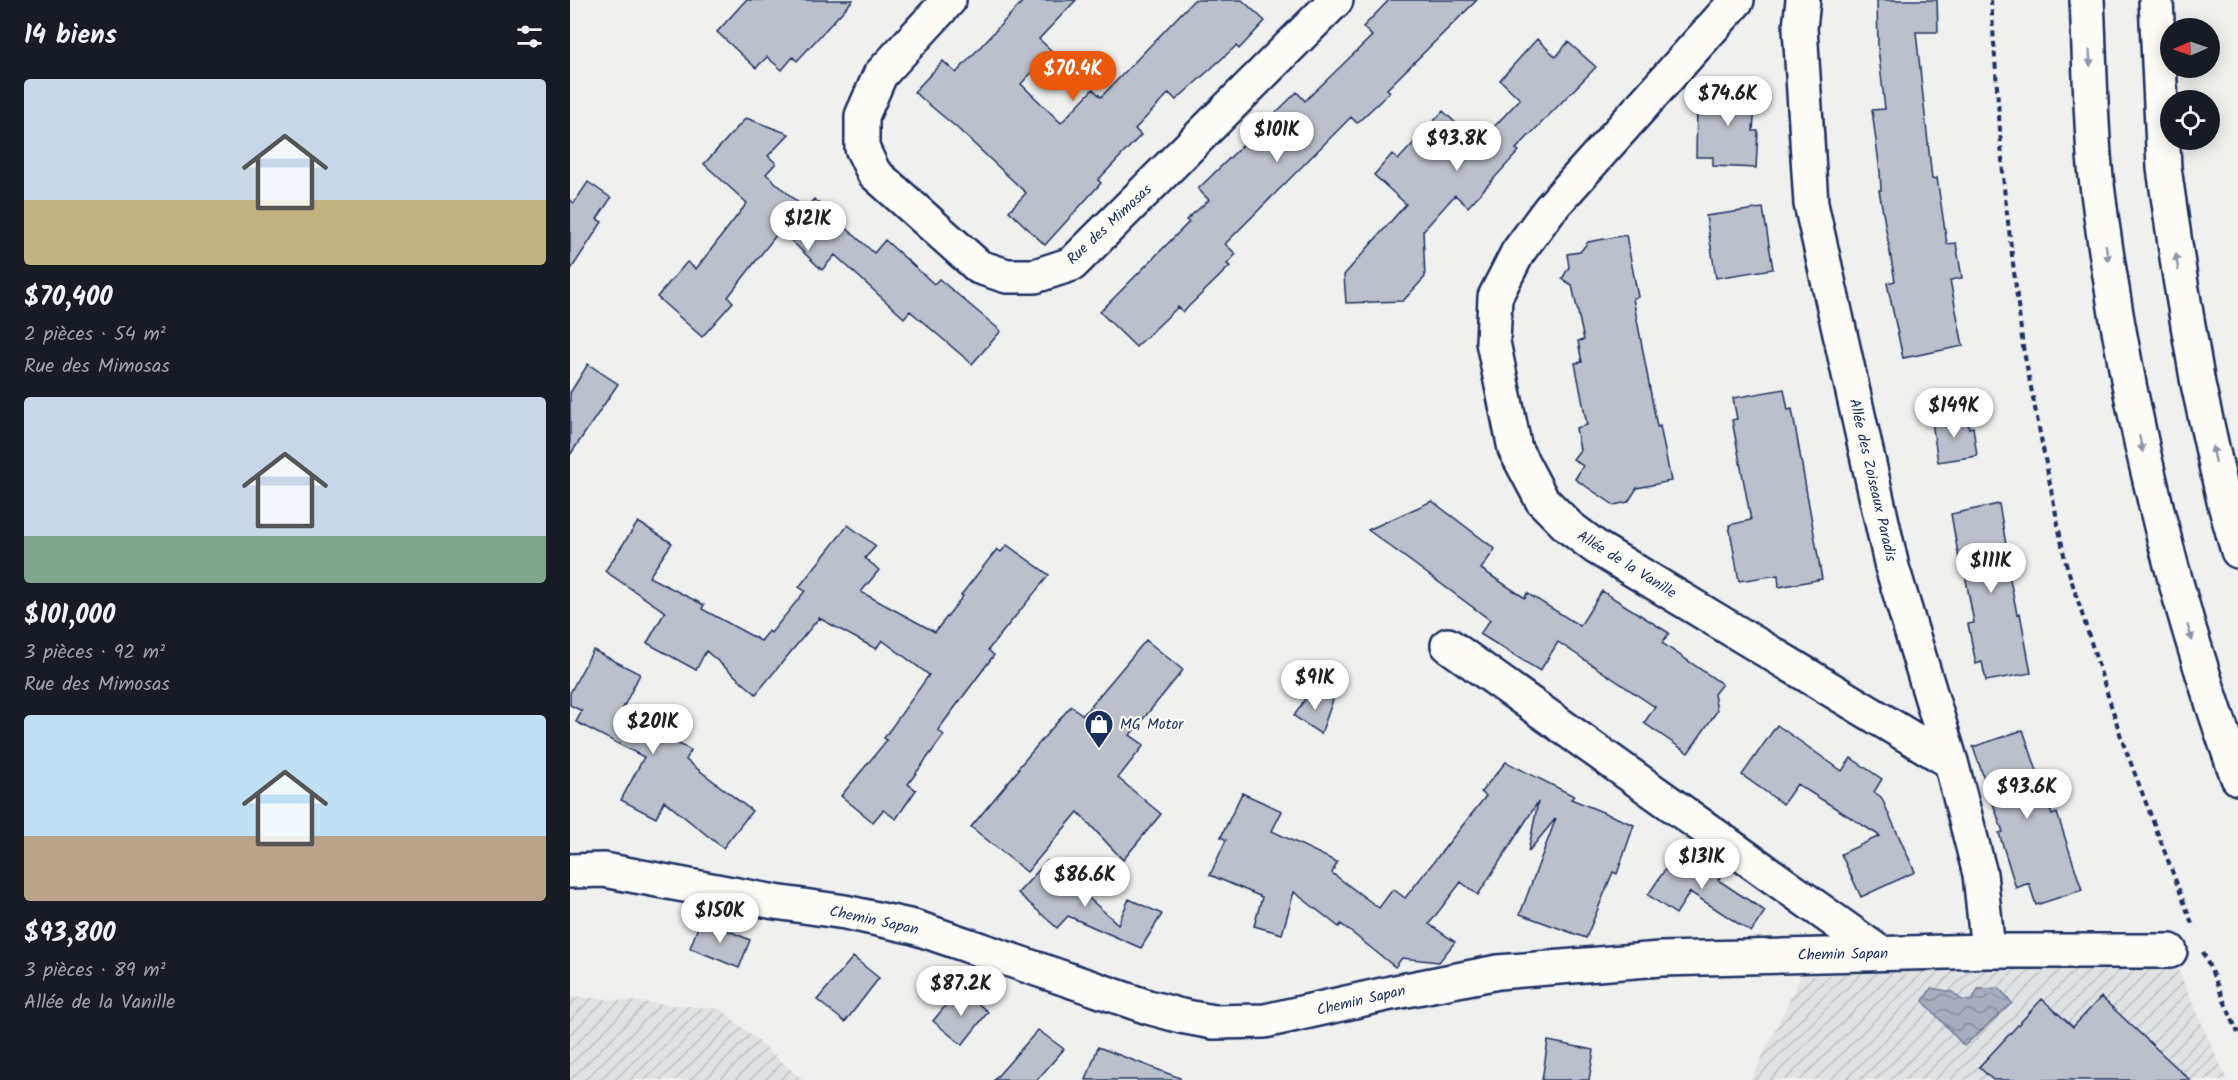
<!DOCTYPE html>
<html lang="fr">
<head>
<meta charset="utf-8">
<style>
	:root { --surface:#171b24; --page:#20242c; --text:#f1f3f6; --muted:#9ea1a6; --accent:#ea580c }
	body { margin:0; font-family:Kalam,sans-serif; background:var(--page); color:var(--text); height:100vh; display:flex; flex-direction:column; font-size:22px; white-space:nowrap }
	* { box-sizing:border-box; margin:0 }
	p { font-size:20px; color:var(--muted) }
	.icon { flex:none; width:33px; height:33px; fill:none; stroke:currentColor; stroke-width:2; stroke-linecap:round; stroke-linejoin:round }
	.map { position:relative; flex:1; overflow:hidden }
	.panel { display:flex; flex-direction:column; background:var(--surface); width:570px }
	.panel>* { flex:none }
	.needle { width:39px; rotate:268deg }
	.tools { position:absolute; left:1590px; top:18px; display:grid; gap:12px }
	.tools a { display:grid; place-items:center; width:60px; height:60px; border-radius:50%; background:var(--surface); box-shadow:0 3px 15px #0003; font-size:30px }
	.price { position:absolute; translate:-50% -51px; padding:0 14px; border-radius:21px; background:#fff; color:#222; font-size:20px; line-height:39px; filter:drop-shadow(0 2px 3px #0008) }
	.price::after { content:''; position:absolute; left:50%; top:36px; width:18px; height:14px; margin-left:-9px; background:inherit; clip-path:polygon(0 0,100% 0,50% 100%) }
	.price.on { background:var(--accent); color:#fff }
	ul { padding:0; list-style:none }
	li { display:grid; align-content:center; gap:12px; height:318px; padding:0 24px }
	li span { display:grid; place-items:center; height:186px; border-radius:6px; color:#555 }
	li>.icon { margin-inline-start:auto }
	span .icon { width:108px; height:108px; fill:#fffc; stroke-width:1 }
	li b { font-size:26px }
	h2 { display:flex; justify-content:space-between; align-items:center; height:72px; padding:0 24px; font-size:26px }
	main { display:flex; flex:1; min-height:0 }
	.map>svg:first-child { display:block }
</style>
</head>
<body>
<main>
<section class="panel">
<h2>14 biens<svg class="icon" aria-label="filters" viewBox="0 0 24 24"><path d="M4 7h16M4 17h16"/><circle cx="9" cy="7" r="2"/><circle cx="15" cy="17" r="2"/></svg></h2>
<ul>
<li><span style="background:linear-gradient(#c9d6e8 65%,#c2b280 0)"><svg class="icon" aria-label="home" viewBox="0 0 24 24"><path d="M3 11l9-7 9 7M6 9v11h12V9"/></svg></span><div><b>$70,400</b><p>2 pièces · 54 m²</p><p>Rue des Mimosas</p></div></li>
<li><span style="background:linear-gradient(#c9d6e8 75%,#7fa58c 0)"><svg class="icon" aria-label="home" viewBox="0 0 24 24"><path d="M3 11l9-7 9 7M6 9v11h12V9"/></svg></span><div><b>$101,000</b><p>3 pièces · 92 m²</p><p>Rue des Mimosas</p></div></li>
<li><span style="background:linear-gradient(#bfe0f5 65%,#b9a48a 0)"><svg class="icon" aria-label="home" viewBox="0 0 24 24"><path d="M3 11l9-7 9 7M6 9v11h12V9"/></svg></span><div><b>$93,800</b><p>3 pièces · 89 m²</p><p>Allée de la Vanille</p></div></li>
</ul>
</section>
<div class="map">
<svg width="1668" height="1080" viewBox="0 0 1668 1080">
	<defs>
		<pattern id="industrial-furrows" width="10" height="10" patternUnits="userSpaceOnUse" patternTransform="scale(1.5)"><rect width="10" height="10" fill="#e0e2e3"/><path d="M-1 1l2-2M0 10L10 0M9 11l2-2" fill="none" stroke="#c0c2c5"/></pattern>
		<pattern id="water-waves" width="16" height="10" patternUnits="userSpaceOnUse" patternTransform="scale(1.5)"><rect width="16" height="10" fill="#a7adbd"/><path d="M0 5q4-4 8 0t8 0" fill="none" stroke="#878d9d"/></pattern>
	</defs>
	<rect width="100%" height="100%" fill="#f0f0ee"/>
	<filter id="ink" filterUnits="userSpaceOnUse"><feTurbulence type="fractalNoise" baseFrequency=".0167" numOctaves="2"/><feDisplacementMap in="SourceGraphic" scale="12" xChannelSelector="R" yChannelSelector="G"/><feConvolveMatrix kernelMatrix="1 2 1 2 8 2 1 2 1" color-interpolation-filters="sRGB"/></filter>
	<g filter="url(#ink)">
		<path fill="url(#industrial-furrows)" d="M1607,967L1657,1080H1181L1231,976L1378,970Z
			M0,996L151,1009L233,1080H0Z"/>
		<path fill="url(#water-waves)" stroke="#6f7b97" stroke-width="1.5" d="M1361,988L1382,992L1392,1000L1402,1001L1408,989L1429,988L1442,1003L1394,1046L1353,1001Z"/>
		<path fill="#bbc0ca" stroke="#1b2f5e" stroke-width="1.5" d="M176,0H283L227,61L223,57L212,70L197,57L186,68L147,32Z
			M454,0H506L469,39L482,51L451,84L491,123L523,89L531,97L624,0H672L695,21L669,49L666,46L606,100L599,93L565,129L571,135L528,180L531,183L475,245L439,211L456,193L386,127L344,92L373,61L386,73Z
			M819,0H907L817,89L820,92L787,123L781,117L655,244L666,254L657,264L660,266L613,312L608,307L566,347L530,312L619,222L616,220L639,200L628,189L727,92L735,101L802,36L793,27Z
			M1307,0H1367L1368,32H1346L1362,179L1367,178L1377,244L1386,243L1392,278L1380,280L1393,346L1333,358L1317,283L1325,281L1309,190H1311L1310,172L1302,110L1315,109L1308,48Z
			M967,39L986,57L998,42L1026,67L946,149L949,151L898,207L885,195L853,231L855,277L833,301L776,303L774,275L836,204L804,175L822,154L828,160L873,111L908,144L950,99L930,80Z
			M1145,83L1182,85L1181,103L1185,104L1183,131H1188L1186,168L1143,166V157H1126L1127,102H1144Z
			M176,118L219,134L198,156L206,163L196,174L235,209L244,199L304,253L315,240L364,284L369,279L431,331L402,364L340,311L334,318L265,255L252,270L210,230L158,297L163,302L132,337L87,297L117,262L126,269L177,203L134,164Z
			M18,182L41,198L27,219L32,222L0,271V200L4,203Z
			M1193,208L1203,269L1146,278L1136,216Z
			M1056,235L1068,297L1063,298L1087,427L1090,426L1101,481L1067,488L1058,502L1044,505L1005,479L1013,466L1003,459L1010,450L1006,428L1017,425L1005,363L1012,362L1008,341L1014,340L1002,285L992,279L999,267L997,254L1010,252L1018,242Z
			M18,364L48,384L0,455V393Z
			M1214,389L1218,410L1222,409L1252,579L1209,587L1208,575L1169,581L1159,525L1181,520L1162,420L1167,419L1163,398Z
			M1397,416L1399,428L1403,427L1407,456L1368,462L1362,422Z
			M862,501L925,549L911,569L955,598L957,593L1010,626L1032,591L1099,633L1092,643L1152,684L1144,694L1147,711L1118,753L1074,723L1085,707L988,642L970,671L910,634L920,620L798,530Z
			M1429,504L1437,550H1434L1447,614L1450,613L1461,673L1416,681L1412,662L1406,664L1398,624L1404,623L1392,558L1389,559L1381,514Z
			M68,522L102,543L79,577L134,605L132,609L191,641L199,631L201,633L235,591L229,587L278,525L306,546L295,558L309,570L291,592L365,632L393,596L391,595L427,549L431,552L437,545L479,575L418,650L424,655L368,730L374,735L338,784L346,790L326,819L313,810L303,822L271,796L317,740L314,738L359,675L312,640L306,649L249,618L186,694L136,651L126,670L77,643L95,612L35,571Z
			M576,640L613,670L560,735L574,745L548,778L591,814L553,860L508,812L457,872L401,827L449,769L448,768L501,706L513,715Z
			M23,650L70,674L50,714L121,750L116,760L182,811L153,848L94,801L86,818L51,800L74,757L6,722L12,711L0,705V693Z
			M741,690L763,700L751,734L724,716Z
			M1207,725L1272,771L1281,758L1312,779L1304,792L1311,797L1345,872L1291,897L1271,854L1310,836L1227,784L1213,804L1172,775Z
			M1453,730L1482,815L1487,813L1512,890L1466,905L1459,883L1446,888L1429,833L1433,832L1403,747Z
			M936,762L1004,796L1001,799L1064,825L1047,874L1043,872L1016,938L950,914L986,818L958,852L968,802L908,895L891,882L859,924L885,942L869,962L832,958L825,967L771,924L769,927L724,892L712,934L684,926L692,897L640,875L656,840L651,837L672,793L712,811L702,831L767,862L762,873L809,908L823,889L835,898L916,796L911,792Z
			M1110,847L1152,875L1148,880L1195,911L1181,932L1120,892L1106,914L1078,895Z
			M477,861L548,924L559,899L592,914L571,948L498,916L487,928L448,893Z
			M131,919L180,940L169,968L120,948Z
			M283,957L309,978L275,1022L247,1000Z
			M390,988L418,1012L392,1045L363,1021Z
			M1531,997L1620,1080H1423L1409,1067L1472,999L1503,1027Z
			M468,1030L494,1049L467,1080H424Z
			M978,1041L1024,1050L1019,1080H972Z
			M528,1047L610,1078V1080H516Z"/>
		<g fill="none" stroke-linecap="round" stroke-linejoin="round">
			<g stroke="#1b2f5e" stroke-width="38">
				<path id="minor" d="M379,0L310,75L292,116V148L304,173L409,267L437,276H465L502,264L766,0
					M1167,0L979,210L948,252L925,297L923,342L945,449L972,500L999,527L1027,548L1381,762
					M1233,0L1230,28L1241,204L1322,567L1381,762L1410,874L1418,951
					M878,645L1310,953
					M0,871L34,870L205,902L275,912L344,927L578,1007L611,1016L643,1022L695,1021L821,993L928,972L1090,959L1418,951H1600"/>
			</g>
			<g stroke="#1b2f5e" stroke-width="38">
				<path id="highway" d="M1517,0C1520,58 1520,120 1526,177C1551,382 1598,584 1668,778
					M1586,0L1594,168L1610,278L1628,384L1654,501L1668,551"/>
			</g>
			<path stroke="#1b2f5e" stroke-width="4" stroke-dasharray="6 4.5" stroke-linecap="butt" d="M1421,0L1434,188L1453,347L1495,560L1552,740L1623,926
				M1633,952L1668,1033"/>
			<use href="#minor" stroke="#fdfcf7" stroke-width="33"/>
			<use href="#highway" stroke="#fdfcf7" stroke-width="33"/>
		</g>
		<defs><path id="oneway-solid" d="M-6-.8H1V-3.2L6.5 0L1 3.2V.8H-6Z" transform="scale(1.5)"/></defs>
		<g fill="#8c96aa">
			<use href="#oneway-solid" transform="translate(1520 58) rotate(87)"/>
			<use href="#oneway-solid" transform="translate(1537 253) rotate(82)"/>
			<use href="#oneway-solid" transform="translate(1607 262) rotate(-98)"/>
			<use href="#oneway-solid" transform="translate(1571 444) rotate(78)"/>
			<use href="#oneway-solid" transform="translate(1644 454) rotate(-102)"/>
			<use href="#oneway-solid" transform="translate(1620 633) rotate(73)"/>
		</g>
	</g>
	<defs>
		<g id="shop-pin" transform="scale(1.5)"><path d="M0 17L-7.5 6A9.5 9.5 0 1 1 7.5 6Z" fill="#1b2f5e" stroke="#fdfcf7"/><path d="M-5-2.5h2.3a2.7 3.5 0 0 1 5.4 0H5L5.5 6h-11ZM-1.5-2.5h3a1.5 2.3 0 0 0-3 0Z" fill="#fff"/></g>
	</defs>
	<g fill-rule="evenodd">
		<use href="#shop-pin" x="529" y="724"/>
	</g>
	<g text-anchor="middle" stroke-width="4.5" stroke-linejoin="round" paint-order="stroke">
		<g font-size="15" fill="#1b2f5e" stroke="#fdfcf7">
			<text transform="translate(539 224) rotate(-43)" y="5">Rue des Mimosas</text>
			<text transform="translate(1303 480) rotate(77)" y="5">Allée des Zoiseaux Paradis</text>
			<text transform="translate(1057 564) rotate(32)" y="5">Allée de la Vanille</text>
			<text transform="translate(304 920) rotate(12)" y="5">Chemin Sapan</text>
			<text transform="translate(1273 954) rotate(-1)" y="5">Chemin Sapan</text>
			<text transform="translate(791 1000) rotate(-13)" y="5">Chemin Sapan</text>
		</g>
		<g font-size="15" fill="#1b2f5e" stroke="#fdfcf7" text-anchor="start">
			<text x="550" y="729">MG Motor</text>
		</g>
	</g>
</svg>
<div class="tools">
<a><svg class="needle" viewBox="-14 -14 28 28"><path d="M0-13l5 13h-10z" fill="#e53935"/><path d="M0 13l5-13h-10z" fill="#9ea1a6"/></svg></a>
<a><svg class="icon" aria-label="locate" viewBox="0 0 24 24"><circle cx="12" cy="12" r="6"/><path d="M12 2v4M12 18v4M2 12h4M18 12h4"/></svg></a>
</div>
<b class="price on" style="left:503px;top:102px">$70.4K</b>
<b class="price" style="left:1158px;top:127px">$74.6K</b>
<b class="price" style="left:707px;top:163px">$101K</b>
<b class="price" style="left:887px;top:172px">$93.8K</b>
<b class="price" style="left:238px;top:252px">$121K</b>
<b class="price" style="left:1384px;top:439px">$149K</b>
<b class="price" style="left:1421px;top:594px">$111K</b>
<b class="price" style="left:745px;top:711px">$91K</b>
<b class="price" style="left:83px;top:755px">$201K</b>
<b class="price" style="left:1457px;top:820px">$93.6K</b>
<b class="price" style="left:1132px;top:890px">$131K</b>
<b class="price" style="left:515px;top:908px">$86.6K</b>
<b class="price" style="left:150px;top:944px">$150K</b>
<b class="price" style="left:391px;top:1017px">$87.2K</b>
</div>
</main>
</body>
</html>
